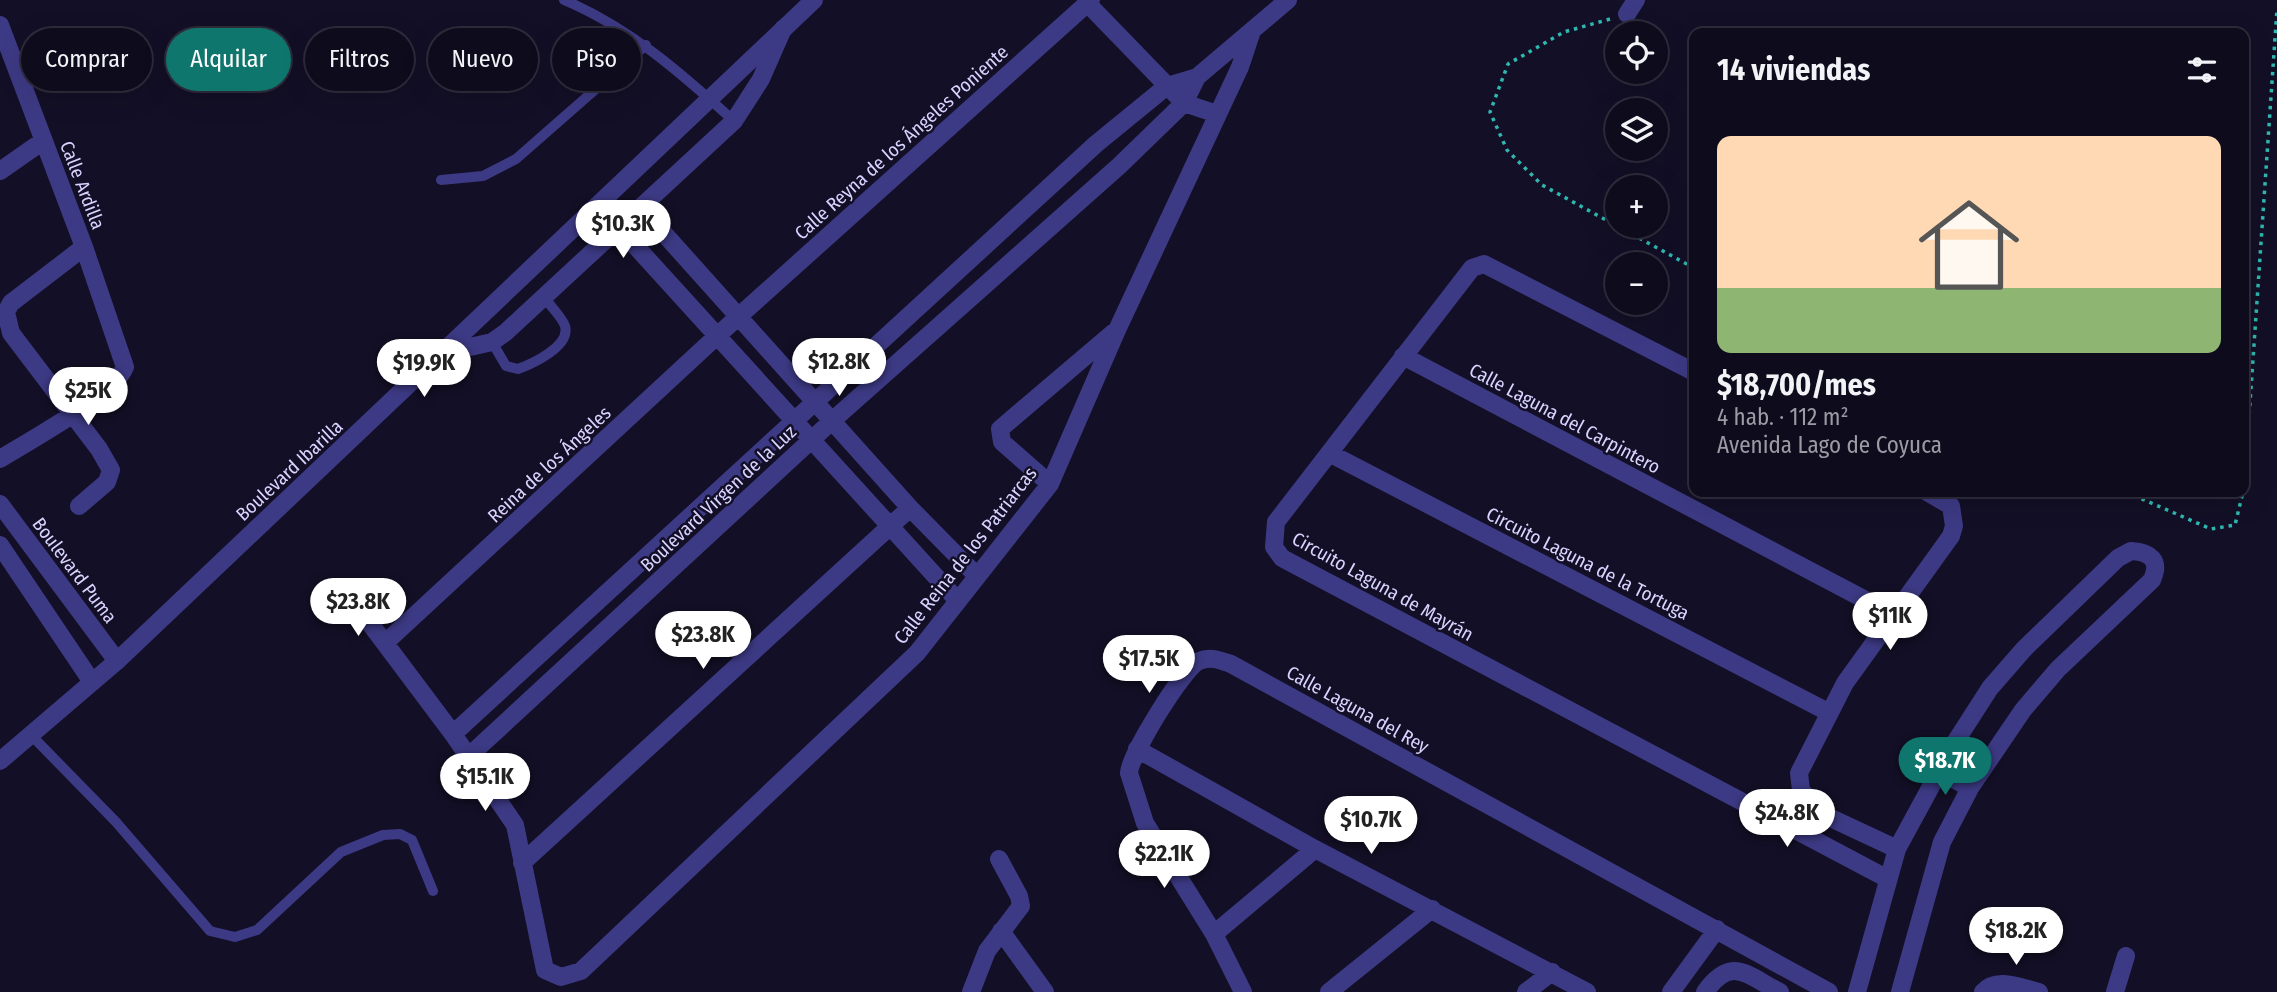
<!DOCTYPE html>
<html lang="es">
<head>
<meta charset="utf-8">
<style>
	:root { --surface:#0e0b1c; --page:#1c1929; --text:#f1f3f6; --muted:#9b9ba3; --line:#2e2b3b; --accent:#0f766e }
	body { margin:0; font-family:"Fira Sans Condensed",sans-serif; background:var(--page); color:var(--text); height:100vh; display:flex; flex-direction:column; font-size:26px; white-space:nowrap }
	* { box-sizing:border-box; margin:0 }
	p { font-size:23px; color:var(--muted) }
	.icon { flex:none; width:38px; height:38px; fill:none; stroke:currentColor; stroke-width:2; stroke-linecap:round; stroke-linejoin:round }
	.map { position:relative; flex:1; overflow:hidden }
	.drawer { position:absolute; left:1689px; top:28px; width:560px; height:469px; display:flex; flex-direction:column; background:var(--surface); border-radius:14px; box-shadow:0 7px 28px #0002,0 0 0 2px var(--line) }
	.drawer>* { flex:none }
	.top-card { position:absolute; left:21px; top:28px; width:665px; height:63px; display:flex; gap:14px }
	.tools { position:absolute; left:1605px; top:21px; display:grid; gap:14px }
	.tools a { display:grid; place-items:center; width:63px; height:63px; border-radius:50%; background:var(--surface); box-shadow:0 7px 28px #0002,0 0 0 2px var(--line); font-size:35px }
	.price { position:absolute; translate:-50% -60px; padding:0 16px; border-radius:24px; background:#fff; color:#222; font-size:23px; line-height:46px; filter:drop-shadow(0 2px 4px #0008) }
	.price::after { content:''; position:absolute; left:50%; top:42px; width:21px; height:16px; margin-left:-10px; background:inherit; clip-path:polygon(0 0,100% 0,50% 100%) }
	.price.on { background:var(--accent); color:#fff }
	ul { padding:0; list-style:none }
	li { display:grid; align-content:center; gap:14px; height:371px; padding:0 28px }
	li+li { border-top:2px solid var(--line) }
	li span { display:grid; place-items:center; height:217px; border-radius:14px; color:#555 }
	li>.icon { margin-inline-start:auto }
	span .icon { width:126px; height:126px; fill:#fffc; stroke-width:1 }
	li b { font-size:30px }
	h2 { display:flex; justify-content:space-between; align-items:center; height:84px; padding:0 28px; font-size:30px }
	.chip { padding:0 24px; border-radius:32px; background:var(--surface); box-shadow:0 7px 28px #0002,0 0 0 2px var(--line); font-size:24px; line-height:63px }
	.chip.on { background:var(--accent); color:#fff }
	.map>svg:first-child { display:block }
</style>
</head>
<body>
<div class="map">
<svg width="2277" height="992" viewBox="0 0 2277 992">
	<rect width="100%" height="100%" fill="#130f26"/>
	<g fill="none" stroke-linecap="round" stroke-linejoin="round">
		<path stroke="#2fb8b0" stroke-width="3.5" stroke-dasharray="3.5 5" stroke-linecap="butt" d="M1610,19L1564,32L1508,64L1490,112L1507,150L1542,185L1694,268
			M2244,491L2277,9
			M2126,492L2211,529L2235,525L2243,492"/>
		<path stroke="#3d3a85" stroke-width="10" d="M564,0C630,28 681,73 734,121
			M441,180L483,176L516,159L646,45
			M492,342L506,366L518,369C532,364 571,346 565,326C562,317 550,306 545,298
			M31,735L116,822L210,931L235,937L257,930L341,852L383,835L400,834L412,840L433,891"/>
		<path stroke="#3d3a85" stroke-width="18" d="M1087,3L1184,103L1217,114
			M1627,14L1636,0
			M0,25L84,247L125,367C114,395 27,442 0,459
			M0,171L43,141
			M642,209L910,508L977,576
			M620,229L958,601
			M444,353L492,342L506,332L734,121L761,79L783,29
			M1403,356L1894,615
			M1694,372L1484,264L1472,268L1276,522L1274,547L1282,558L1888,879
			M1329,453L1828,712
			M1050,484L1002,442L1000,429L1114,332
			M0,504L117,661
			M79,506L107,482L111,470L99,449L11,333L6,312L11,303L84,247
			M0,545L92,682
			M360,610L453,734L515,825L545,970L561,977L581,971L917,653L1050,484L1117,330L1240,67L1252,31
			M386,642L718,335L1091,0
			M453,734L1096,144L1167,86L1197,77L1288,0
			M1137,749L1315,849L1587,992
			M469,756L833,420L1119,166L1184,103L1197,77
			M1939,771L1970,788
			M1897,849L1820,813L1801,790L1799,773L1845,683L1951,536L1954,526L1951,506L1927,492
			M522,863L910,508
			M1001,931L1045,992
			M1214,934L1315,849
			M971,992L987,951L1021,906L1019,896L999,859
			M1243,992L1214,934L1145,823L1129,773C1130,755 1183,668 1199,661C1210,656 1220,660 1231,664L1829,992
			M1329,992L1432,909
			M1526,992L1552,972
			M1671,992L1717,929
			M1705,992C1732,955 1746,975 1780,992
			M1857,992L1897,849L1954,744L1990,688L2024,649L2118,558L2131,551C2150,552 2161,560 2152,580L2058,669L2023,710L1970,788L1942,842L1900,992
			M1983,992C1997,976 2021,988 2039,992
			M2115,992L2126,956"/>
		<path stroke="#3d3a85" stroke-width="18" d="M0,761L117,661L814,0"/>
	</g>
	<g text-anchor="middle" stroke-width="5" stroke-linejoin="round" paint-order="stroke">
		<g font-size="19" fill="#d9d4ff" stroke="#130f26">
			<text transform="translate(901 142) rotate(-42)" y="7">Calle Reyna de los Ángeles Poniente</text>
			<text transform="translate(83 185) rotate(69)" y="7">Calle Ardilla</text>
			<text transform="translate(1565 418) rotate(28)" y="7">Calle Laguna del Carpintero</text>
			<text transform="translate(549 464) rotate(-43)" y="7">Reina de los Ángeles</text>
			<text transform="translate(289 470) rotate(-43)" y="7">Boulevard Ibarilla</text>
			<text transform="translate(718 498) rotate(-43)" y="7">Boulevard Virgen de la Luz</text>
			<text transform="translate(965 555) rotate(-52)" y="7">Calle Reina de los Patriarcas</text>
			<text transform="translate(1588 563) rotate(27)" y="7">Circuito Laguna de la Tortuga</text>
			<text transform="translate(75 570) rotate(53)" y="7">Boulevard Puma</text>
			<text transform="translate(1383 586) rotate(29)" y="7">Circuito Laguna de Mayrán</text>
			<text transform="translate(1358 709) rotate(29)" y="7">Calle Laguna del Rey</text>
		</g>
	</g>
</svg>
<div class="tools">
<a><svg class="icon" aria-label="locate" viewBox="0 0 24 24"><circle cx="12" cy="12" r="6"/><path d="M12 2v4M12 18v4M2 12h4M18 12h4"/></svg></a>
<a><svg class="icon" aria-label="layers" viewBox="0 0 24 24"><path d="M12 4l9 5-9 5-9-5zM3 14l9 5 9-5"/></svg></a>
<a>+</a>
<a>−</a>
</div>
<b class="price" style="left:623px;top:260px">$10.3K</b>
<b class="price" style="left:839px;top:398px">$12.8K</b>
<b class="price" style="left:424px;top:399px">$19.9K</b>
<b class="price" style="left:88px;top:427px">$25K</b>
<b class="price" style="left:358px;top:638px">$23.8K</b>
<b class="price" style="left:1890px;top:652px">$11K</b>
<b class="price" style="left:703px;top:671px">$23.8K</b>
<b class="price" style="left:1149px;top:695px">$17.5K</b>
<b class="price on" style="left:1945px;top:797px">$18.7K</b>
<b class="price" style="left:485px;top:813px">$15.1K</b>
<b class="price" style="left:1787px;top:849px">$24.8K</b>
<b class="price" style="left:1371px;top:856px">$10.7K</b>
<b class="price" style="left:1164px;top:890px">$22.1K</b>
<b class="price" style="left:2016px;top:967px">$18.2K</b>
<div class="top-card">
<a class="chip">Comprar</a>
<a class="chip on">Alquilar</a>
<a class="chip">Filtros</a>
<a class="chip">Nuevo</a>
<a class="chip">Piso</a>
</div>
<section class="drawer">
<h2>14 viviendas<svg class="icon" aria-label="filters" viewBox="0 0 24 24"><path d="M4 7h16M4 17h16"/><circle cx="9" cy="7" r="2"/><circle cx="15" cy="17" r="2"/></svg></h2>
<ul>
<li><span style="background:linear-gradient(#ffd9b3 70%,#8fb573 0)"><svg class="icon" aria-label="home" viewBox="0 0 24 24"><path d="M3 11l9-7 9 7M6 9v11h12V9"/></svg></span><div><b>$18,700/mes</b><p>4 hab. · 112 m²</p><p>Avenida Lago de Coyuca</p></div></li>
</ul>
</section>
</div>
</body>
</html>
